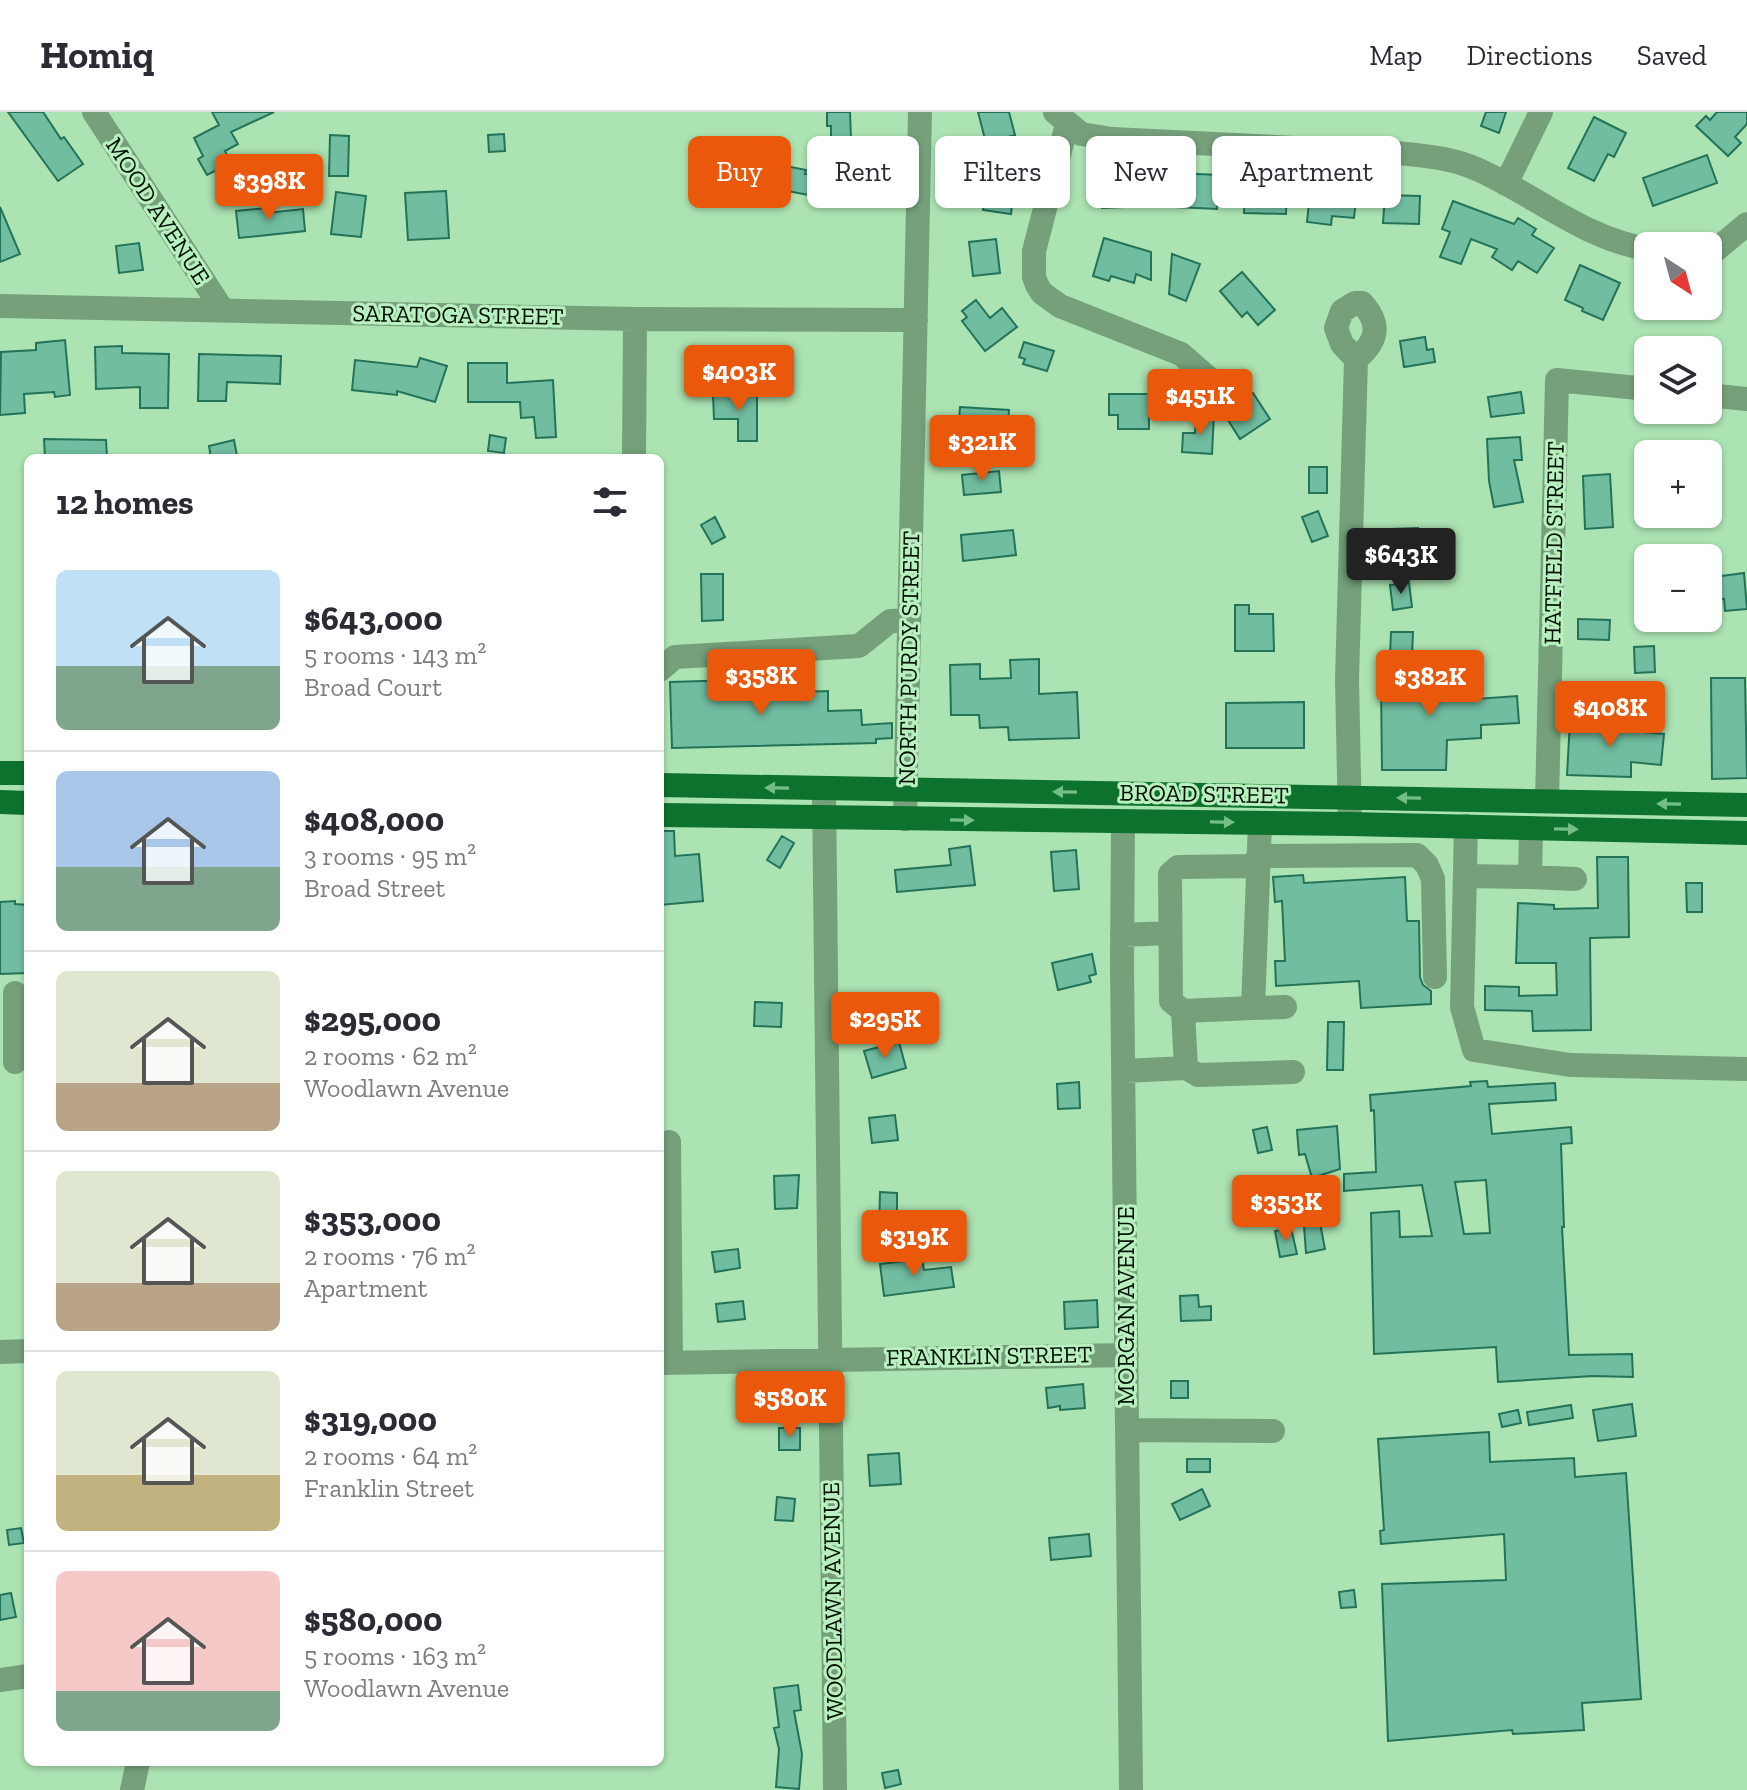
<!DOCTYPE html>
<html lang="en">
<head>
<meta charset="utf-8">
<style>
	:root { --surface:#fff; --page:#f7f7f7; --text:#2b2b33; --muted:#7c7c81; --line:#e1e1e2; --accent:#ea580c }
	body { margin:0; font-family:"Zilla Slab",serif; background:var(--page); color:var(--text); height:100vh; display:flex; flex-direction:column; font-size:30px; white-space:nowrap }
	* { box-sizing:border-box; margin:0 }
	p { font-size:26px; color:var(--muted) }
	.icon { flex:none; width:44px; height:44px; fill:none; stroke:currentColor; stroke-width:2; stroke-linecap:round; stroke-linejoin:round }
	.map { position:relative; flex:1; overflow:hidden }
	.details { position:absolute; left:24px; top:342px; width:640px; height:1312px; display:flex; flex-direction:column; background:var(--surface); border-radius:12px; box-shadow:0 2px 6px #0004 }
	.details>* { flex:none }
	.banner { position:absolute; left:688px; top:24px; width:760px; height:72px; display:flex; gap:16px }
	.needle { width:52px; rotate:144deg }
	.tools { position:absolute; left:1634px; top:120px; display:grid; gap:16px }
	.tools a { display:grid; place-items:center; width:88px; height:88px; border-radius:12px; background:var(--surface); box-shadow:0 2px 6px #0004; font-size:40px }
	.price { position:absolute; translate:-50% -68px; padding:0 18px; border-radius:8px; background:var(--accent); color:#fff; font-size:26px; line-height:52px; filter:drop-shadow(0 2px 4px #0008) }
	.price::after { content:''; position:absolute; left:50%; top:48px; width:24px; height:18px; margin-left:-12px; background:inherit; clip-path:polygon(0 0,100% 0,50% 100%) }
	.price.current { background:#222; color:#fff }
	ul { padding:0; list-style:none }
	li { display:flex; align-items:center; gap:24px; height:200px; padding:0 32px }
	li+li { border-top:2px solid var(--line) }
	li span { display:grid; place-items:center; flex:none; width:224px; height:160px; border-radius:12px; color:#555 }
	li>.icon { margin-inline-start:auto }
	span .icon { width:96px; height:96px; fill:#fffc; stroke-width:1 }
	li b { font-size:34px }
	h2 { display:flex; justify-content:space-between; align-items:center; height:96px; padding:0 32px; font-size:34px }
	.chip { padding:0 28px; border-radius:12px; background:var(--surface); box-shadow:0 2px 6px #0004; font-size:28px; line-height:72px }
	.chip.current { background:var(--accent); color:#fff }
	header { display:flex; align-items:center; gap:48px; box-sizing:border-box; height:112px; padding:0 40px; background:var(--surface); border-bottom:2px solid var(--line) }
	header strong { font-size:38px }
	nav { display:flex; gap:44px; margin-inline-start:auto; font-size:28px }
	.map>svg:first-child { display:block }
</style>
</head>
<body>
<header>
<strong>Homiq</strong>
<nav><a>Map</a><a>Directions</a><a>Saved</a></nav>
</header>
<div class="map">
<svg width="1747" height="1678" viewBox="0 0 1747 1678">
	<rect width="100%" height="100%" fill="#ace3b2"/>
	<path fill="#71bda0" stroke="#237359" stroke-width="2" fill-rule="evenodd" d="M8,0H43L61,27L64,25L83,52L58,69Z
		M212,0H274L231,20L238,32L225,39L231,51L207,63L198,47L203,44L194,26L219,13Z
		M827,0H850L851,27H831V14H827Z
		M978,0H1009L1015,23L986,31Z
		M1486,0H1506L1499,21L1481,14Z
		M1717,0H1747V12L1735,25L1741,31L1728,44L1696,14L1706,4L1710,8Z
		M1594,5L1626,21L1614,45L1608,42L1594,69L1568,56Z
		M504,22L505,39L489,40L488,23Z
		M330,23L349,24L348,64H329Z
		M1707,43L1717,71L1653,94L1643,66Z
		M989,45L1017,49L1011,102L983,98Z
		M761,49L806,58L805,62L890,63V92L819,91V85L777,77L774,94L753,90Z
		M1176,61L1219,63L1217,97L1175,95Z
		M1245,67L1287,68L1286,102L1244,101Z
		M1149,68V94L1102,96L1101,70Z
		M1311,72L1357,79L1354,106L1332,104L1331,113L1307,110Z
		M446,79L449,126L408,128L405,81Z
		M336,80L366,84L361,125L331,122Z
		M1385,83L1420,84L1419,112L1383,111Z
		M1453,89L1514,112L1518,106L1536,117L1532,123L1554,136L1537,161L1518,149L1512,158L1492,145L1497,137L1471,127L1461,152L1440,145L1450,120L1442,117Z
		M0,95L20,142L0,150Z
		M267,96V101L303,97L305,119L239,126L236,99Z
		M1104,126L1151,140V168L1136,162L1134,171L1111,164L1109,169L1093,164Z
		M996,127L1000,161L973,164L969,130Z
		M139,131L143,158L119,161L116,134Z
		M1172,142L1200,152L1186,189L1169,182Z
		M1580,153L1620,171L1603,208L1582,199L1583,196L1565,188Z
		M1242,160L1275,198L1258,213L1247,200L1242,205L1220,179Z
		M976,188L990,206L1002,196L1017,215L985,239L962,209L967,205L962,199Z
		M1425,225L1427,238L1433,237L1435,250L1404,255L1400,229Z
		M65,228L70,283L55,285L54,280L24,282L25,301L0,303L1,240L36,238V231Z
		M1024,230L1054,239L1047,259L1023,252L1025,247L1019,245Z
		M122,234V241L169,242L168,296H140V275L96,277L95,235Z
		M199,242L281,244L280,272L227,270L226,289H198Z
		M420,246L447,254L435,290L397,279V283L352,278L355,248L417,255Z
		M468,251H507V271L553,268L556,325L536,326L534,305L521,306L520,290H468Z
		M1521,280L1524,301L1491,305L1488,285Z
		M1253,281L1270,307L1240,327L1221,297Z
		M757,282V329H738V307H714L713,283Z
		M1109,282H1149V317H1118V303H1109Z
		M960,295L1009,298L1007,325L958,322Z
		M1214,301L1212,342L1182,340L1183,321H1195L1196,304L1206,305Z
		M490,323L506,326L504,341L488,339Z
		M1520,325L1522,348H1514L1523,390L1494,395L1489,369L1487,327Z
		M44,327L106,328L107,346H45Z
		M234,328L237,344L211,346L209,334Z
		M1309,355H1327V381H1309Z
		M999,359L1001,380L964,383L962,363Z
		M1610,362L1613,415L1585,417L1583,364Z
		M1318,399L1328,424L1312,430L1302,405Z
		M715,405L725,425L712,432L701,413Z
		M1418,416L1419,447L1393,448L1392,417Z
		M1013,418L1016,443L963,449L961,423Z
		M1744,461L1747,497L1725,499L1724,487L1718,488L1714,465Z
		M701,462H723V508L702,509Z
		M1409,471L1412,495L1393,498L1390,473Z
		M1235,493H1249V502H1273L1274,539H1235Z
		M1578,507L1610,508L1609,528L1578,527Z
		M1391,520H1413L1412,544H1410V581L1448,582V589L1517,584L1519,611L1481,613V626L1447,628L1446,658H1382L1381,572H1396V544H1390Z
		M1654,534L1655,560L1635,561L1634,535Z
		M1039,547V582L1077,580L1079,626L1009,628L1008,615L980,616L979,603H951L950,553L980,552V567L1011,566L1010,548Z
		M1711,566H1745L1747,666L1712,667Z
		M770,567V581L828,579V599L861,598L862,613L892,611V626L876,627V631L672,636L670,570Z
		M1304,590V636H1226V591Z
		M1570,609L1633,611V619L1664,622L1661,653L1631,650V665L1567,663Z
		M660,719H674L675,744L699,742L703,789L660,793Z
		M782,724L794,731L780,756L767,748Z
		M970,734L975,773L897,780L895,758L951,753L949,737Z
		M1076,738L1079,777L1054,779L1051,740Z
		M1597,745H1628L1629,825L1590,826L1591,918L1533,919L1532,899L1485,898V874L1519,875V884L1557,883L1556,851H1516L1518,791L1554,793V797L1598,796Z
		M1303,763L1304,771L1405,765L1407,809H1419L1420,865L1423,873L1431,879V892L1361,896L1359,869L1276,874L1275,849H1285L1282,789L1275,790L1273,765Z
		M1686,771H1702V800H1687Z
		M15,789V792L28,793V861L0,862V790Z
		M1092,842L1096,862L1089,864L1091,870L1058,878L1052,851Z
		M755,890L782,891L781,915L754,914Z
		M1328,910H1344L1343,958H1327Z
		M899,930L906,956L872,966L864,939Z
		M1487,969L1488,975L1555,971L1556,988L1489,992L1492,1022L1571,1015L1572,1031L1561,1032L1564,1115H1562L1569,1243L1632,1242L1633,1265L1593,1264L1498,1270L1496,1235L1374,1242L1371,1101L1399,1099L1400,1125L1432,1124L1422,1073L1344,1079V1062L1376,1060L1374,998L1371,999L1370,983L1471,974L1470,970ZM1486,1068L1490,1121L1464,1122L1455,1070Z
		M1079,970L1080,996L1058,997L1057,972Z
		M895,1003L898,1028L872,1031L869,1006Z
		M1337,1014L1340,1057L1312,1066L1305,1042L1299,1043L1297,1018Z
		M1267,1015L1272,1038L1258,1041L1253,1018Z
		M799,1063L797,1096L775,1097L774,1064Z
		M880,1080L897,1081V1100H909L908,1119L879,1118Z
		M1320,1111L1325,1137L1306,1141L1304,1114Z
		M1291,1116L1297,1142L1280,1145L1275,1119Z
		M738,1137L740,1156L715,1160L712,1140Z
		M922,1147L924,1158L951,1155L954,1175L884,1184L880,1152Z
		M1198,1183L1199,1195L1211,1194V1208L1181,1209L1180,1184Z
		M1097,1188L1098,1215L1065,1217L1064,1190Z
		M743,1189L745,1207L718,1210L716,1192Z
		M1171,1269H1188V1286H1171Z
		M1083,1272L1085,1296L1060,1298V1294L1048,1296L1046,1276Z
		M1632,1292L1636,1324L1598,1329L1593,1298Z
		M1571,1293L1573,1306L1529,1313L1527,1300Z
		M1518,1298L1521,1311L1502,1315L1499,1302Z
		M779,1316H800V1338H779Z
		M1489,1320L1490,1350L1574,1346L1575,1365L1626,1361L1641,1587L1582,1591L1584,1618L1513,1622L1512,1618L1388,1629L1382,1472L1506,1468L1504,1422L1381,1432L1380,1419L1384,1418L1378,1327Z
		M899,1341L901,1372L870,1374L868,1343Z
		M1187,1347H1210V1360H1187Z
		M1202,1377L1210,1394L1180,1408L1172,1392Z
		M777,1385L795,1387L793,1409L775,1408Z
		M21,1416L24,1431L9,1433L7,1418Z
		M1089,1422L1091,1444L1051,1448L1049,1426Z
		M1354,1478L1356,1495L1341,1496L1339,1480Z
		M11,1481L16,1505L0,1508V1483Z
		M798,1573L801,1598L794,1599L802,1642L799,1677L776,1675L779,1637L774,1616L779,1615L774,1576Z
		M898,1658L901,1672L885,1676L882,1661Z"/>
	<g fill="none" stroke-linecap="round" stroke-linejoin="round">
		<path stroke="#75a07a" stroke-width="24" d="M94,0L222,197
			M1055,0L1081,22L1112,27L1397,41C1426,44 1454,46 1481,59C1536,84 1587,128 1648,137
			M1067,12L1034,139V165L1037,173L1042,181L1060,194L1181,242L1213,270
			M1506,72L1541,0
			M1708,140L1717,137L1747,112
			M1355,191H1362C1382,213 1377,230 1356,247L1342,232L1336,216L1342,199Z
			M0,194L635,207L916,208
			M1708,283L1747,287
			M634,346L635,207
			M660,558L675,545L859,534L890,509L909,508
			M824,677L835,1678
			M1547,689L1557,268L1648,277
			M905,707L920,0
			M1123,710L1122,854L1131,1678
			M1260,711L1253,896L1183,899L1186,956L1198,963L1293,960
			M1350,712L1347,568L1356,247
			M1466,714L1462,895L1474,938L1570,953L1747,957
			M1531,716L1530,765L1575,767
			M1258,744L1417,743L1427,753L1433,767L1435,865
			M1465,764L1530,765
			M1122,823L1169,821
			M1253,896L1285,895
			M1183,899L1171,889L1170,762L1178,755L1258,754
			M15,950V881
			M1124,959L1186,956
			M669,1030L671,1251
			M0,1240L28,1239
			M660,1251L1127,1243
			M1127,1318L1273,1319
			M0,1568L28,1564
			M132,1678L138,1650"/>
		<path stroke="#0d722d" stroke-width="24" d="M0,661H28
			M660,673L1747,693
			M0,690L28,691
			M660,703L1350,712L1747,721"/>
	</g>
	<defs><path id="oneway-solid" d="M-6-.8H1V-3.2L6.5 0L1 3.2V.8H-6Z" transform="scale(2)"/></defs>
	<g fill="#74be85">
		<use href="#oneway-solid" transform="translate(777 676) rotate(-179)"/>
		<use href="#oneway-solid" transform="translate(1065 680) rotate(-179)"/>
		<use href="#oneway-solid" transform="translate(1409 686) rotate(-179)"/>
		<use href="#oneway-solid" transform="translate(1669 692) rotate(-179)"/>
		<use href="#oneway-solid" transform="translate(962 708) rotate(1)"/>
		<use href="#oneway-solid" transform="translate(1222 710) rotate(1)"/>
		<use href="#oneway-solid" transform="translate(1566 717) rotate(1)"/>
	</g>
	<g text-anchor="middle" stroke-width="6" stroke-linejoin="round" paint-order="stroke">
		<g font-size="24" fill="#001103" stroke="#b9f0bf">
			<text transform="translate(158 99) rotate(57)" y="8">MOOD AVENUE</text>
			<text transform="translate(458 203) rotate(1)" y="8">SARATOGA STREET</text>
			<text transform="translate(1554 431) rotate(-89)" y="8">HATFIELD STREET</text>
			<text transform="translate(909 546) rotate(-89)" y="8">NORTH PURDY STREET</text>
			<text transform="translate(1204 682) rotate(1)" y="8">BROAD STREET</text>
			<text transform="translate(1126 1194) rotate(-90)" y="8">MORGAN AVENUE</text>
			<text transform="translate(989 1244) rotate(-1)" y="8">FRANKLIN STREET</text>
			<text transform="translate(833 1489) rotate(-91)" y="8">WOODLAWN AVENUE</text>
		</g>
	</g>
</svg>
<div class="tools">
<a><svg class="needle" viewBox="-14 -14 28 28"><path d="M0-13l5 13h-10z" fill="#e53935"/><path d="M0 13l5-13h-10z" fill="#7c7c81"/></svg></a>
<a><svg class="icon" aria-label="layers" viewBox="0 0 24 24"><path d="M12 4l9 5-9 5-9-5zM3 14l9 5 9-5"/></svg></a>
<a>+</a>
<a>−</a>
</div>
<b class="price" style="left:269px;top:110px">$398K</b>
<b class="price" style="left:739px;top:301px">$403K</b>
<b class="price" style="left:1200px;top:325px">$451K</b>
<b class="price" style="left:982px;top:371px">$321K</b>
<b class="price current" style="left:1401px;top:484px">$643K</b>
<b class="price" style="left:761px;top:605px">$358K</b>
<b class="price" style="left:1430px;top:606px">$382K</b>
<b class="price" style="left:1610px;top:637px">$408K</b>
<b class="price" style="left:885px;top:948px">$295K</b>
<b class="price" style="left:1286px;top:1131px">$353K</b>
<b class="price" style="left:914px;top:1166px">$319K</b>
<b class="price" style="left:790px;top:1327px">$580K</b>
<div class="banner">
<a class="chip current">Buy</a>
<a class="chip">Rent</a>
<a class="chip">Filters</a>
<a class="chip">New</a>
<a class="chip">Apartment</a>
</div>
<section class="details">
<h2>12 homes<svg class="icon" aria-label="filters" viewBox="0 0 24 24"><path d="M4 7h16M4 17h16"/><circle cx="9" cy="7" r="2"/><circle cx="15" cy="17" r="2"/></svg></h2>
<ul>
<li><span style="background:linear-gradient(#bfe0f5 60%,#7fa58c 0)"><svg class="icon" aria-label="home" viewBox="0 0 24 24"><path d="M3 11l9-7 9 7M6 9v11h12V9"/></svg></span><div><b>$643,000</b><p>5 rooms · 143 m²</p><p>Broad Court</p></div></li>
<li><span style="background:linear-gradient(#a9c7e8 60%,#7fa58c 0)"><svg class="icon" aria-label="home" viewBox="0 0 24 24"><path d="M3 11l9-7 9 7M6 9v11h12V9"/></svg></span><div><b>$408,000</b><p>3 rooms · 95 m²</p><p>Broad Street</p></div></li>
<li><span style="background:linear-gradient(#dfe7d0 70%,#b9a48a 0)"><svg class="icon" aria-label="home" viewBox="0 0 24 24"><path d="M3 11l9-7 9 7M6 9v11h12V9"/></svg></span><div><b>$295,000</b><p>2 rooms · 62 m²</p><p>Woodlawn Avenue</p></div></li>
<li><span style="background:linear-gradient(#dfe7d0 70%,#b9a48a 0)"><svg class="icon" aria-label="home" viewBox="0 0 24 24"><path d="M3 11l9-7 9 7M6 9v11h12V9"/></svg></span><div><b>$353,000</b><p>2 rooms · 76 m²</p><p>Apartment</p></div></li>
<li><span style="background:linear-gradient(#dfe7d0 65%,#c2b280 0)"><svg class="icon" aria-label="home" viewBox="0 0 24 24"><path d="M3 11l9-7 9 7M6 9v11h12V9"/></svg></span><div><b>$319,000</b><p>2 rooms · 64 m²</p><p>Franklin Street</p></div></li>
<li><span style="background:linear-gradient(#f6c9c9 75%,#7fa58c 0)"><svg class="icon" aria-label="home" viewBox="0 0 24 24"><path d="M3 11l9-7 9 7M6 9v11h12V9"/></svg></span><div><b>$580,000</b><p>5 rooms · 163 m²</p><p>Woodlawn Avenue</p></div></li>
</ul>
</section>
</div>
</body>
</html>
